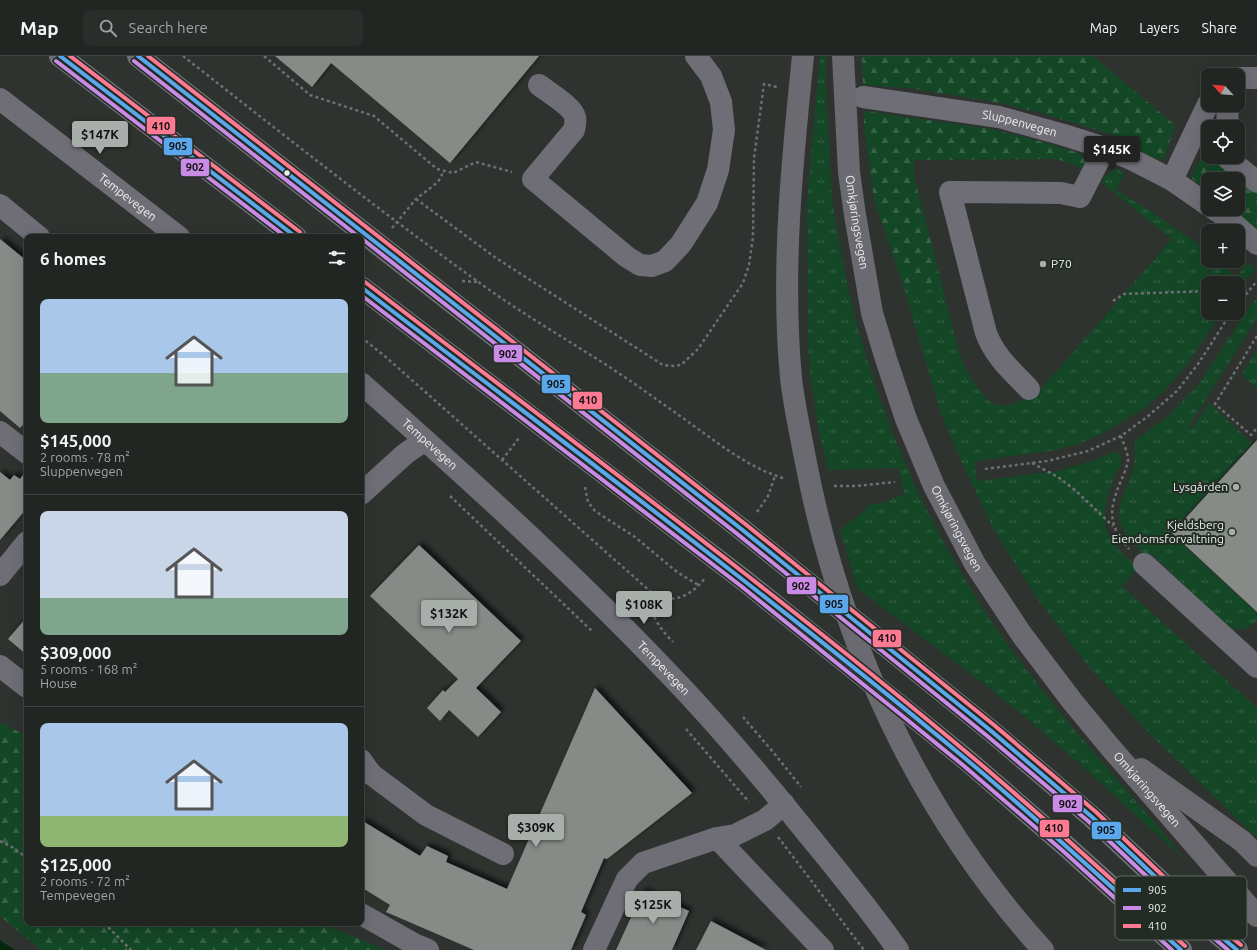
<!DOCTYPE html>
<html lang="en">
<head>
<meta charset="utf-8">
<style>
	:root { --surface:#222623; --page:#2a2e2b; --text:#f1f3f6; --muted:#a2a5a6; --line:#3f4341; --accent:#a8aea9 }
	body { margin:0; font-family:Ubuntu,sans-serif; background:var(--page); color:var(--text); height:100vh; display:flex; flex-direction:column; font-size:15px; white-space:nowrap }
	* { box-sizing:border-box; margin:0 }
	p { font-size:13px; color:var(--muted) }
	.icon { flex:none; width:22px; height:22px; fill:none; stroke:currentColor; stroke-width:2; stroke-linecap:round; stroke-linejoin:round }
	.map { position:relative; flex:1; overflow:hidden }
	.sheet { position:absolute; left:24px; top:178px; width:340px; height:692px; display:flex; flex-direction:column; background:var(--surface); border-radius:8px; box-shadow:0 4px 16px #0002,0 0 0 1px var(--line) }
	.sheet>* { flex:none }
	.needle { width:26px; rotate:296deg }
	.tools { position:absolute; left:1201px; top:12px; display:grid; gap:8px }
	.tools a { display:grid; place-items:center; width:44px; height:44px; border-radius:8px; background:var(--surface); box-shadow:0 4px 16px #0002,0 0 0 1px var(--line); font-size:20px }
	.price { position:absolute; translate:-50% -34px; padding:0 9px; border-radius:4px; background:var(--accent); color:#111; font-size:13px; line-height:26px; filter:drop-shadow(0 1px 2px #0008) }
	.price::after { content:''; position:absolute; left:50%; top:24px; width:12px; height:9px; margin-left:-6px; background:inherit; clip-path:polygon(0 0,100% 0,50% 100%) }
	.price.current { background:#222; color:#fff }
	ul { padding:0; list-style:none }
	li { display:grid; align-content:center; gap:8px; height:212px; padding:0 16px }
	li+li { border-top:1px solid var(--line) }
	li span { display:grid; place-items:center; height:124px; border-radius:8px; color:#555 }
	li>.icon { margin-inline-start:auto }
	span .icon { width:72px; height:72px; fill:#fffc; stroke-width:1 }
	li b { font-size:17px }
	h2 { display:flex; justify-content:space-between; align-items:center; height:48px; padding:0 16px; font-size:17px }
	header { display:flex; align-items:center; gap:24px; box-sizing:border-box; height:56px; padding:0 20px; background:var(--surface); border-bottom:1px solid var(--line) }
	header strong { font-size:19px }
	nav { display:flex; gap:22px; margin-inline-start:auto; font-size:14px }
	.search { width:280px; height:36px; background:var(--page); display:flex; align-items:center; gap:10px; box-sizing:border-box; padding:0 14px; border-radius:8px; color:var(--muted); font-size:15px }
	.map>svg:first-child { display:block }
</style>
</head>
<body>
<header>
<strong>Map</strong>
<div class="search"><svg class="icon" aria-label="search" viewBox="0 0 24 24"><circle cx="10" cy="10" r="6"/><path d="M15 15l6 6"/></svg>Search here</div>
<nav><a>Map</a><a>Layers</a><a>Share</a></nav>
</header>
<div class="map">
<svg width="1257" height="894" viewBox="0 0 1257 894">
	<defs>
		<pattern id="grass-tufts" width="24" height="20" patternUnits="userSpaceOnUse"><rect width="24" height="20" fill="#144726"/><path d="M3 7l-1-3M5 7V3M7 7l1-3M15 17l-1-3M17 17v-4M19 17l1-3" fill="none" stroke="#366246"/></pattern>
		<pattern id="forest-firs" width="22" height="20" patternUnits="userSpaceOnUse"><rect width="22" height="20" fill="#144726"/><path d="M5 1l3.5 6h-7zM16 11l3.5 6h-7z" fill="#366246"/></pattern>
		<pattern id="water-ripples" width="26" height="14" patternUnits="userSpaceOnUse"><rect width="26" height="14" fill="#04270f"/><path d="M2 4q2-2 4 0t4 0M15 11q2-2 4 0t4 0" fill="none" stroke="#294732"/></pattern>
		<filter id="shadow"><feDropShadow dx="3.5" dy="-3.5" stdDeviation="2" flood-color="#0009"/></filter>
	</defs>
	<rect width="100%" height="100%" fill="#2e332f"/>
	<path fill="url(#grass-tufts)" d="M820,0H826C825,27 827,54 829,82C830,101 830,121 832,141C854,310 919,471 1021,607C1060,659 1104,708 1146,757C1159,772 1172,787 1184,803L1082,710L1023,659L962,611L857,532L840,473L858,460L869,449L885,446L904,438L899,412L828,414L820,381L810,319L808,285L807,146Z
		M1116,112L1124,118L1116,134L1152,156L1208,195V205H1219L1236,222L1247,206L1255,213L1238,233V227H1208V257H1221L1189,306L1168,331L1149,349L1104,377L1081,387L1051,395L975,405L977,425L1058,415L1079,409L1098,403L1112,396H1116L1121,400C1123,407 1118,413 1115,420C1107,439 1099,462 1110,482C1117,494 1129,503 1138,512L1122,530L1257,652V782L1146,674L1085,606L1040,546L1005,492L992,470L956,394L941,357L902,226L943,233C949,256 954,281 962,304C964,313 985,345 994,348C1010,354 1029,340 1042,332L1172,183L1102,127L1106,120Z
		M1257,242V262L1189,370L1192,373L1209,347L1252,387L1170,477L1257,557V565C1246,575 1240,575 1227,570L1153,499L1149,503L1125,477L1119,463V454L1122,443L1133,414L1135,406L1134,390L1136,384L1167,361L1199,328L1248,253Z
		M1257,293V333L1242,318Z"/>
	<path fill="url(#forest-firs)" d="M862,0H1093L1175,69L1164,103L1153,102L1108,77L1038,56L995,46L909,32L863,29Z
		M864,55L991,73L1047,87L1079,97L1086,104L1082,113L1067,106L1055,103L914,104V120L943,233L902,226L874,144L864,69Z
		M1205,94L1208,96V101H1214L1257,137V175L1231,153H1238V123H1208V135L1191,122Z
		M0,666L27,680V867H320L386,894H41L0,860Z"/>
	<path fill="url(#water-ripples)" d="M0,884L15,894H0Z"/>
	<path fill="#868b87" filter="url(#shadow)" d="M275,0H539L450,107L331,7L312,31Z
		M0,183L27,205V364L20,372L0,355Z
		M1257,384V556L1172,477Z
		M0,416L10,424L14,419L20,423L23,419L27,423V452L0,484Z
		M419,489L521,585L476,632L501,656L478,681L449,654L440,665L427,652L443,634L445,636L458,623L370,540Z
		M27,561V599L8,583Z
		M595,632L692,737L607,803L604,802L581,856L586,859L571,894H474L386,856L390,849L361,831V764L420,800L427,790L448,800L446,806L507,833Z
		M643,835L689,855L672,894H616Z
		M711,865L766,894H696Z"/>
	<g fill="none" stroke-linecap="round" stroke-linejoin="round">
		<path stroke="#6f6f73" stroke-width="2.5" stroke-dasharray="3 3" stroke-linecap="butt" d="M183,0C280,76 377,153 477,225C526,261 579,290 629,324C655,342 680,360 705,378C730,396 755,414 786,423
			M264,0L310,39L374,60L437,113L453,117L476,106L512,116
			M416,143L496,202L663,309L673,310L681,309L698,293L743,227L749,209L753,181L754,102L764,28L777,31
			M392,172L416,143L438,126L444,115
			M462,225L477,226
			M1238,234L1247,236
			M1113,245L1124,238L1208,235
			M1238,248L1257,225
			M1257,280L1215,348L1251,379L1257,372
			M361,281L387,302L651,536C672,550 691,540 705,522
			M1121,380C1123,387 1128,396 1128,404C1127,412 1123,420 1120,427C1108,456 1109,470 1129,493
			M502,404L519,382
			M1032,407L1058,421L1075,434L1113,470
			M985,413L1047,405L1088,395L1121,380L1147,361L1177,335L1198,308L1231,257
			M834,430H856L895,426
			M585,431L588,446L595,455L635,481L677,516L700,530
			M450,440L593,576
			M757,456L768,440L775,420
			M655,539L650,548C653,563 662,575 673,586
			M743,661L774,697L801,731
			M686,673L749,746
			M778,781L864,894
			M0,785L12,791L27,802
			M104,867L131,894"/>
		<g stroke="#6f6d76" stroke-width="22">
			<path d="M1238,22H1257"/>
			<path d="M539,29C548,36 573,51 575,61C576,66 575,70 574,74L533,123L627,201L640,209L652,210L665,205L681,188L707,147L718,114L724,74L721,46L711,20L696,0"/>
			<path id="s1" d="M863,41L999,61L1064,79L1105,92L1133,104L1172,124L1208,149"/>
			<path id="s2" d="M0,43L179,181"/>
			<path d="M1227,71L1228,49"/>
			<path d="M1226,101L1257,126"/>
			<path d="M1172,124L1208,48"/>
			<path d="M0,149L39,181"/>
			<path d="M1214,153L1225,160L1257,188"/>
			<path id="s3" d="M361,327C467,421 572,516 670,619C720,671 766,726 811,782C841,819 871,855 898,894"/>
			<path d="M1029,333C1012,315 995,301 986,277L950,136L1061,137L1080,141L1105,92"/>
			<path d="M0,376L27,397"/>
			<path d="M361,438L405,398L425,384"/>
			<path d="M1144,508L1257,611"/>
			<path d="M0,519L27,486"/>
			<path d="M0,610L27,631"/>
			<path d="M361,704L371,718L426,759L503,798"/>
			<path d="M717,782L823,894"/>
			<path d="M361,858L416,889L428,894"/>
			<path d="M594,894L627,823L643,807L717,782L735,779L765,764L784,748"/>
		</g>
		<path stroke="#6f6e76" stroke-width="22" d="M60,0L296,181
			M138,0L740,472L990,674L1092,761L1200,863L1237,894
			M361,231L745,525L904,653L968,705L1067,791L1181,894"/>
		<g stroke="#6a6a70" stroke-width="22">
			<path d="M803,0C792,106 781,215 791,322C794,348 800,376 805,402C840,585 918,756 1043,894"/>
			<path id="s4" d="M843,0L849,116L855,159L872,257L886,303L906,363L934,430L975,508L1022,579L1072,645L1110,691L1257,860"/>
			<path d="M1141,713L1242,785L1257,800"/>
		</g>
		<g stroke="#222c24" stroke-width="7">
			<path id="bus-1" d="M60,0L296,181
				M138,0L740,472L990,674L1092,761L1200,863L1237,894
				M361,231C564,387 770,540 967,704C1040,765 1110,830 1181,894"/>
		</g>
		<g stroke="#222c24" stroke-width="7">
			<path id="bus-2" d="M56,5L286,181
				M134,5L359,181
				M361,182L736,477L986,679L1088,765L1196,867L1228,894
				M361,239L741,530L900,658L964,710L1063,795L1172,894"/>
		</g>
		<g stroke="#222c24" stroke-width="7">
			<path id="bus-3" d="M70,0L300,176
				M148,0L744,467L994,669L1096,756L1204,859L1241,889
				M365,226C568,382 774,535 971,700C1044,761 1114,826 1185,890"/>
		</g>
		<use href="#bus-1" stroke="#5aa8eb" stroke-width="4"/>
		<use href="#bus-2" stroke="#ca8be6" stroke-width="4"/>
		<use href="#bus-3" stroke="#fe7a93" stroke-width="4"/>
	</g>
	<circle fill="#eaf1eb" stroke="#222c24" stroke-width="1.5" cx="287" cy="117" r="3.5"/>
	<g fill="#a8aea9" stroke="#222c24" stroke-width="1.5">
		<circle cx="1043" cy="208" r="4"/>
		<circle cx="1236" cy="431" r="4"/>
		<circle cx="1232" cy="476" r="4"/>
	</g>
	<g text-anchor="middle" stroke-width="4" stroke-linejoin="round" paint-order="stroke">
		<g font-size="12" fill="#eaf1eb" stroke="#222c24">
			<text dy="4" stroke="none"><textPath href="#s1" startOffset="159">Sluppenvegen</textPath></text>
			<text dy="4" stroke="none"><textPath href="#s2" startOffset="161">Tempevegen</textPath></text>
			<text dy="4" stroke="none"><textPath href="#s4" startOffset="167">Omkjøringsvegen</textPath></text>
			<text dy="4" stroke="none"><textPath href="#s3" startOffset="92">Tempevegen</textPath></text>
			<text dy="4" stroke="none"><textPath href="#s4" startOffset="491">Omkjøringsvegen</textPath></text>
			<text dy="4" stroke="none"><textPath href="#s3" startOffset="416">Tempevegen</textPath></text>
			<text dy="4" stroke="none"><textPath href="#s4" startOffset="815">Omkjøringsvegen</textPath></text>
		</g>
		<g font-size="12" fill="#eaf1eb" stroke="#222c24" text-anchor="end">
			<text x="1051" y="212" text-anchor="start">P70</text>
			<text x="1228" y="435">Lysgården</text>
			<text x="1224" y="473">Kjeldsberg<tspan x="1224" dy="14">Eiendomsforvaltning</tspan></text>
		</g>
	</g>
	<rect x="1115" y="820" width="132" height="64" rx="6" fill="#222c24" stroke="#5e6760" stroke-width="1"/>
	<rect x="1123" y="832" width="18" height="4" fill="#5aa8eb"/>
	<rect x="1123" y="850" width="18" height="4" fill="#ca8be6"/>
	<rect x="1123" y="868" width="18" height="4" fill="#fe7a93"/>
	<g font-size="11" fill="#eaf1eb">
		<text x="1148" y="838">905</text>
		<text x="1148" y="856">902</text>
		<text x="1148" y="874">410</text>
	</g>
	<g stroke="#222c24" stroke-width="1.5">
		<rect x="146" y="60" width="30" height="19" rx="4" fill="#fe7a93"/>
		<rect x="163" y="81" width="30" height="19" rx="4" fill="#5aa8eb"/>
		<rect x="180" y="102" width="30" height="19" rx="4" fill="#ca8be6"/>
		<rect x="493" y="288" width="30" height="19" rx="4" fill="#ca8be6"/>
		<rect x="541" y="318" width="30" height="20" rx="4" fill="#5aa8eb"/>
		<rect x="572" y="335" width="31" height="19" rx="4" fill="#fe7a93"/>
		<rect x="786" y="520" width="31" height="19" rx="4" fill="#ca8be6"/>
		<rect x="819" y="538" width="30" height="20" rx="4" fill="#5aa8eb"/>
		<rect x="872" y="573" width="30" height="19" rx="4" fill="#fe7a93"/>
		<rect x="1052" y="738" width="31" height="19" rx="4" fill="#ca8be6"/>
		<rect x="1039" y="763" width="31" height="19" rx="4" fill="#fe7a93"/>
		<rect x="1091" y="765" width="31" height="19" rx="4" fill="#5aa8eb"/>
	</g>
	<g font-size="11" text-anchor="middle" font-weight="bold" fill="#111">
		<text x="161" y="74">410</text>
		<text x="178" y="94">905</text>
		<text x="195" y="115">902</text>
		<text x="508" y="302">902</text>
		<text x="556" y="332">905</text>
		<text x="588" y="348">410</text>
		<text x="801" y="534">902</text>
		<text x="834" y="552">905</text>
		<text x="887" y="586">410</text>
		<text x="1068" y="752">902</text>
		<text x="1054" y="776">410</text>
		<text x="1106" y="778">905</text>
	</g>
</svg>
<div class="tools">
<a><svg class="needle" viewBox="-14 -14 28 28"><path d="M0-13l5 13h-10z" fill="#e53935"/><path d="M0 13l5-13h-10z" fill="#a2a5a6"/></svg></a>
<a><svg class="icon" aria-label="locate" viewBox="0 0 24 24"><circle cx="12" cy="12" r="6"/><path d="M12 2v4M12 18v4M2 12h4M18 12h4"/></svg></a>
<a><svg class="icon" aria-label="layers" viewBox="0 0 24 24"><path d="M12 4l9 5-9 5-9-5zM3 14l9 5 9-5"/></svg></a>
<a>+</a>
<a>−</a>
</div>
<b class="price" style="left:100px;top:99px">$147K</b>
<b class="price current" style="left:1112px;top:114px">$145K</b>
<b class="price" style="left:644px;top:569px">$108K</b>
<b class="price" style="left:449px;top:578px">$132K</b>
<b class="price" style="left:536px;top:792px">$309K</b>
<b class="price" style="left:653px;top:869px">$125K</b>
<section class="sheet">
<h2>6 homes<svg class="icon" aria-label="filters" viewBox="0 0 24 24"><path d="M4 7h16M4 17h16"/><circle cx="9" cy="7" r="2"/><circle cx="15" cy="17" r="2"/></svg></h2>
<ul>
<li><span style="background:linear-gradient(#a9c7e8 60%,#7fa58c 0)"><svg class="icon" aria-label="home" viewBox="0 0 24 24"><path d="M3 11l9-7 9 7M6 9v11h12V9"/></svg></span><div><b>$145,000</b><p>2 rooms · 78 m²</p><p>Sluppenvegen</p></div></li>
<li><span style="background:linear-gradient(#c9d6e8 70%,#7fa58c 0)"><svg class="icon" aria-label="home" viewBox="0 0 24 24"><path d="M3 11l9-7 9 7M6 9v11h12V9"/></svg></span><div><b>$309,000</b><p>5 rooms · 168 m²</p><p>House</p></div></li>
<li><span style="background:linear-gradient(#a9c7e8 75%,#8fb573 0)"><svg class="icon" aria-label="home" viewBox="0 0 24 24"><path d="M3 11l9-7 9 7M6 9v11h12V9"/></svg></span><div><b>$125,000</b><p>2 rooms · 72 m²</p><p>Tempevegen</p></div></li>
</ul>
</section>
</div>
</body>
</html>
